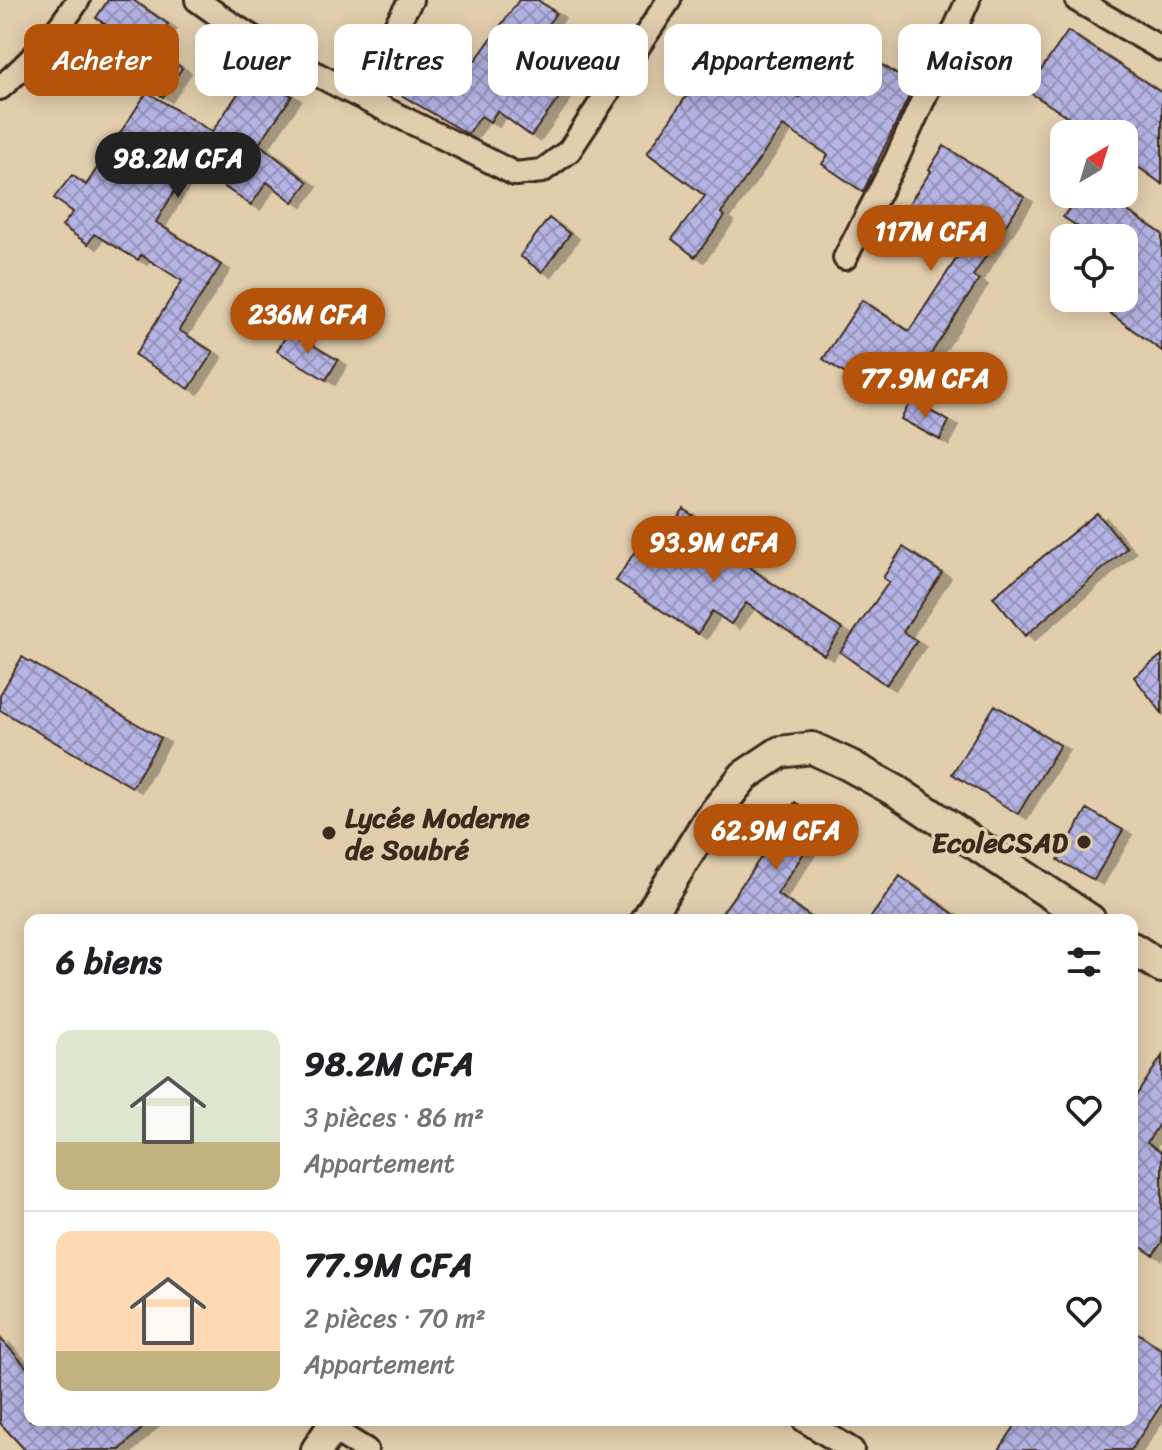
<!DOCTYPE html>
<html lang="fr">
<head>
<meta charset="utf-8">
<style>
	:root { --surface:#fff; --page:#f2f2f2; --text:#202124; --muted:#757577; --line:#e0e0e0; --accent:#b45309 }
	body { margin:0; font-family:Sriracha,sans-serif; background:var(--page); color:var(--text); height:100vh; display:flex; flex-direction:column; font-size:30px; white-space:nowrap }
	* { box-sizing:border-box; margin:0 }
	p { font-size:26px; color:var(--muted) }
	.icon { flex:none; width:44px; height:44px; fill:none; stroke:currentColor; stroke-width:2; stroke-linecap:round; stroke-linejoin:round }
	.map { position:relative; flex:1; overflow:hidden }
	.panel { position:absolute; left:24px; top:914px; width:1114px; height:512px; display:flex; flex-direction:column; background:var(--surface); border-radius:16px; box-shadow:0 4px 20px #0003 }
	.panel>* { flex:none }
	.top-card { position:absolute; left:24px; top:24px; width:1114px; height:72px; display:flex; gap:16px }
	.needle { width:52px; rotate:38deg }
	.buttons { position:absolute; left:1050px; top:120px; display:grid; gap:16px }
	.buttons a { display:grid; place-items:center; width:88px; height:88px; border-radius:16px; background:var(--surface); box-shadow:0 4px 20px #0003; font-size:40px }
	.price { position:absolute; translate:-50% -68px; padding:0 18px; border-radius:28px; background:var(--accent); color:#fff; font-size:26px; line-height:52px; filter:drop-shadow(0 2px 4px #0008) }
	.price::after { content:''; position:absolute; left:50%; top:48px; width:24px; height:18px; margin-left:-12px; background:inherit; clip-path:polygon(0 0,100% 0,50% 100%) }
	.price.selected { background:#222; color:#fff }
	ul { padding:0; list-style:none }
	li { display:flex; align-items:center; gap:24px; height:200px; padding:0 32px }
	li+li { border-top:2px solid var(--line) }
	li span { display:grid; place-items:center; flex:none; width:224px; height:160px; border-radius:16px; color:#555 }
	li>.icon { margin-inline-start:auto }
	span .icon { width:96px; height:96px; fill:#fffc; stroke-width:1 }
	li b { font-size:34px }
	h2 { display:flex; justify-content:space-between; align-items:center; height:96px; padding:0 32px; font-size:34px }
	.pill { padding:0 28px; border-radius:16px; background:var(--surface); box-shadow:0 4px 20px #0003; font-size:28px; line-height:72px }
	.pill.selected { background:var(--accent); color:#fff }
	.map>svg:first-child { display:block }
</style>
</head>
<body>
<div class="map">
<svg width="1162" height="1450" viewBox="0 0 1162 1450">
	<defs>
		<pattern id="building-cross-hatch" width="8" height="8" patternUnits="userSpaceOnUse" patternTransform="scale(2)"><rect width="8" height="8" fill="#b5b4e5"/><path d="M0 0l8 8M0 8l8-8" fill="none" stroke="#9493b9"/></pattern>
		<filter id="shadow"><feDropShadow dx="9" dy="5" stdDeviation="0" flood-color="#0004"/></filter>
	</defs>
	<rect width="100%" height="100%" fill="#e2cead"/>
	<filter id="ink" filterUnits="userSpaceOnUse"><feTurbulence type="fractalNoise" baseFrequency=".0125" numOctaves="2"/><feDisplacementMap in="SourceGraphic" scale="16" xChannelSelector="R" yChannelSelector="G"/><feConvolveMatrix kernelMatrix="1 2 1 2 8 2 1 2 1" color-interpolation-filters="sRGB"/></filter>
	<g filter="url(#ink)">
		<path fill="url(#building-cross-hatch)" stroke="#3b2a1e" stroke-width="2" filter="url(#shadow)" d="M108,0H133L168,24L148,54L96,18Z
			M519,0H538L556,13L523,59L567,87L531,136L497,111L490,122L481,116L468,134L396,92L434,34L475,61Z
			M1068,31L1162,93V184L1124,157V134H1088L1074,125L1076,122L990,67L1003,46L1041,70Z
			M711,40L799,97L818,68L830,76L850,44L914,86L863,192L822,164L828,155L783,126L721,213L725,216L695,257L672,239L705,196L647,153L692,88L685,84Z
			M155,50L182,68L163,97L134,76Z
			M254,70L292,96L259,144L308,182L293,202L267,182L251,205L191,164L156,222L221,265L179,330L213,352L189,389L135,355L182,281L141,255L138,260L94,234L88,244L62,226L73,212L54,198L72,175L86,185L147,92L212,132Z
			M944,146L1024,197L973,276L979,280L903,397L856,368L850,377L823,359L862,300L909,331L960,253L902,214L931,171L929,169Z
			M1079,194H1102L1162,234V351L1089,298H1124V238H1095L1063,217Z
			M549,218L570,234L542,272L520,256Z
			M289,331L338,360L326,380L277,351Z
			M911,401L949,421L940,440L901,419Z
			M684,509L717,534L713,540L767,580L842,629L824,655L746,603L731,624L712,611L698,634L616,581L637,548L641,550L657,524L667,531Z
			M1097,513L1127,548L1025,636L993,597Z
			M903,547L942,573L903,632L917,641L886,685L840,652L889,582L883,578Z
			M1162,655V713L1134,677Z
			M22,657L161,738L132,787L0,710V695Z
			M995,705L1060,745L1018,814L952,774Z
			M795,802L825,821L777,894L815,920H717L783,826L780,825Z
			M1087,809L1123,830L1094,880L1058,860Z
			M900,876L962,920H869Z
			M1162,1056V1119L1147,1143L1162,1153V1242L1153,1255L1132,1241V1102Z
			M1132,1329L1162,1350V1404L1131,1450H999L1019,1420H1132Z
			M0,1338L30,1371V1420H151L120,1450H25L0,1423Z"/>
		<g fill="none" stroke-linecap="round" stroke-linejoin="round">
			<g stroke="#3b2a1e" stroke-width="28">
				<path id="street" d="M197,0C293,71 410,119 515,174L542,171L569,151L669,0
					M1077,0L1162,49
					M0,88C31,61 56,35 78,0
					M356,92L411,0
					M845,258L896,160L968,0
					M804,1420L852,1450
					M332,1429L366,1450"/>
			</g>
			<g stroke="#3b2a1e" stroke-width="36">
				<path id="secondary" d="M647,920L708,821L744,776L780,752L812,748L849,765L896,791L1090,920
					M1132,948L1162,967
					M317,1450L337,1420"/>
			</g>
			<use href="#street" stroke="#e2cead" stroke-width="22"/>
			<use href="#secondary" stroke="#e2cead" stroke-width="30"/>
		</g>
	</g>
	<g fill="#3b2a1e" stroke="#e2cead" stroke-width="3">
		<circle cx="329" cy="833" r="8"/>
		<circle cx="1084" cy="842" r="8"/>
	</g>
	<g text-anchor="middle" stroke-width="7" stroke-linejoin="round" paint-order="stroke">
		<g font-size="28" font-weight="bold" fill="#3b2a1e" stroke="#e2cead" text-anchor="start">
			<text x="345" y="827">Lycée Moderne<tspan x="345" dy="32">de Soubré</tspan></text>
			<text x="1068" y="852" text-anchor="end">EcoleCSAD</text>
		</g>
	</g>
</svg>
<div class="buttons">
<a><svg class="needle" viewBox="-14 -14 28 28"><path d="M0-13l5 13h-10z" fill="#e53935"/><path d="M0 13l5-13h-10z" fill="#757577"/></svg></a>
<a><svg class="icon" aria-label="locate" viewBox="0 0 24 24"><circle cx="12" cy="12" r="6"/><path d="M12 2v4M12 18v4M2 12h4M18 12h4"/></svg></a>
</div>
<b class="price selected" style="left:178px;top:200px">98.2M CFA</b>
<b class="price" style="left:931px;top:273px">117M CFA</b>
<b class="price" style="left:308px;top:356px">236M CFA</b>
<b class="price" style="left:925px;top:420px">77.9M CFA</b>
<b class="price" style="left:714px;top:584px">93.9M CFA</b>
<b class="price" style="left:776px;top:872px">62.9M CFA</b>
<div class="top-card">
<a class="pill selected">Acheter</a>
<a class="pill">Louer</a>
<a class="pill">Filtres</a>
<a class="pill">Nouveau</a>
<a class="pill">Appartement</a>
<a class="pill">Maison</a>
</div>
<section class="panel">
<h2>6 biens<svg class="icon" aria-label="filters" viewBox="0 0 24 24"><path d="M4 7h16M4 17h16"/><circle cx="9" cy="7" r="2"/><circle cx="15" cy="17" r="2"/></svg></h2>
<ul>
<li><span style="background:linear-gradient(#dfe7d0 70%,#c2b280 0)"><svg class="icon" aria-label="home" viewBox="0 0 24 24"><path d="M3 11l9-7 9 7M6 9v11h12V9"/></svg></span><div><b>98.2M CFA</b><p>3 pièces · 86 m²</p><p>Appartement</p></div><svg class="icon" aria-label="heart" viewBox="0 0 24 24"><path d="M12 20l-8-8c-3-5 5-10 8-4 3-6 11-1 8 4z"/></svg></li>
<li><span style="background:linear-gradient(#ffd9b3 75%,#c2b280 0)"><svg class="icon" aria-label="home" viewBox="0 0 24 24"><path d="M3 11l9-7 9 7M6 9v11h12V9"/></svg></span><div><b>77.9M CFA</b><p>2 pièces · 70 m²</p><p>Appartement</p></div><svg class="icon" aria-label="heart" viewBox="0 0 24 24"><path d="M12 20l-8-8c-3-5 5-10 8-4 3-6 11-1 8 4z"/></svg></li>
</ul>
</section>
</div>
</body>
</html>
